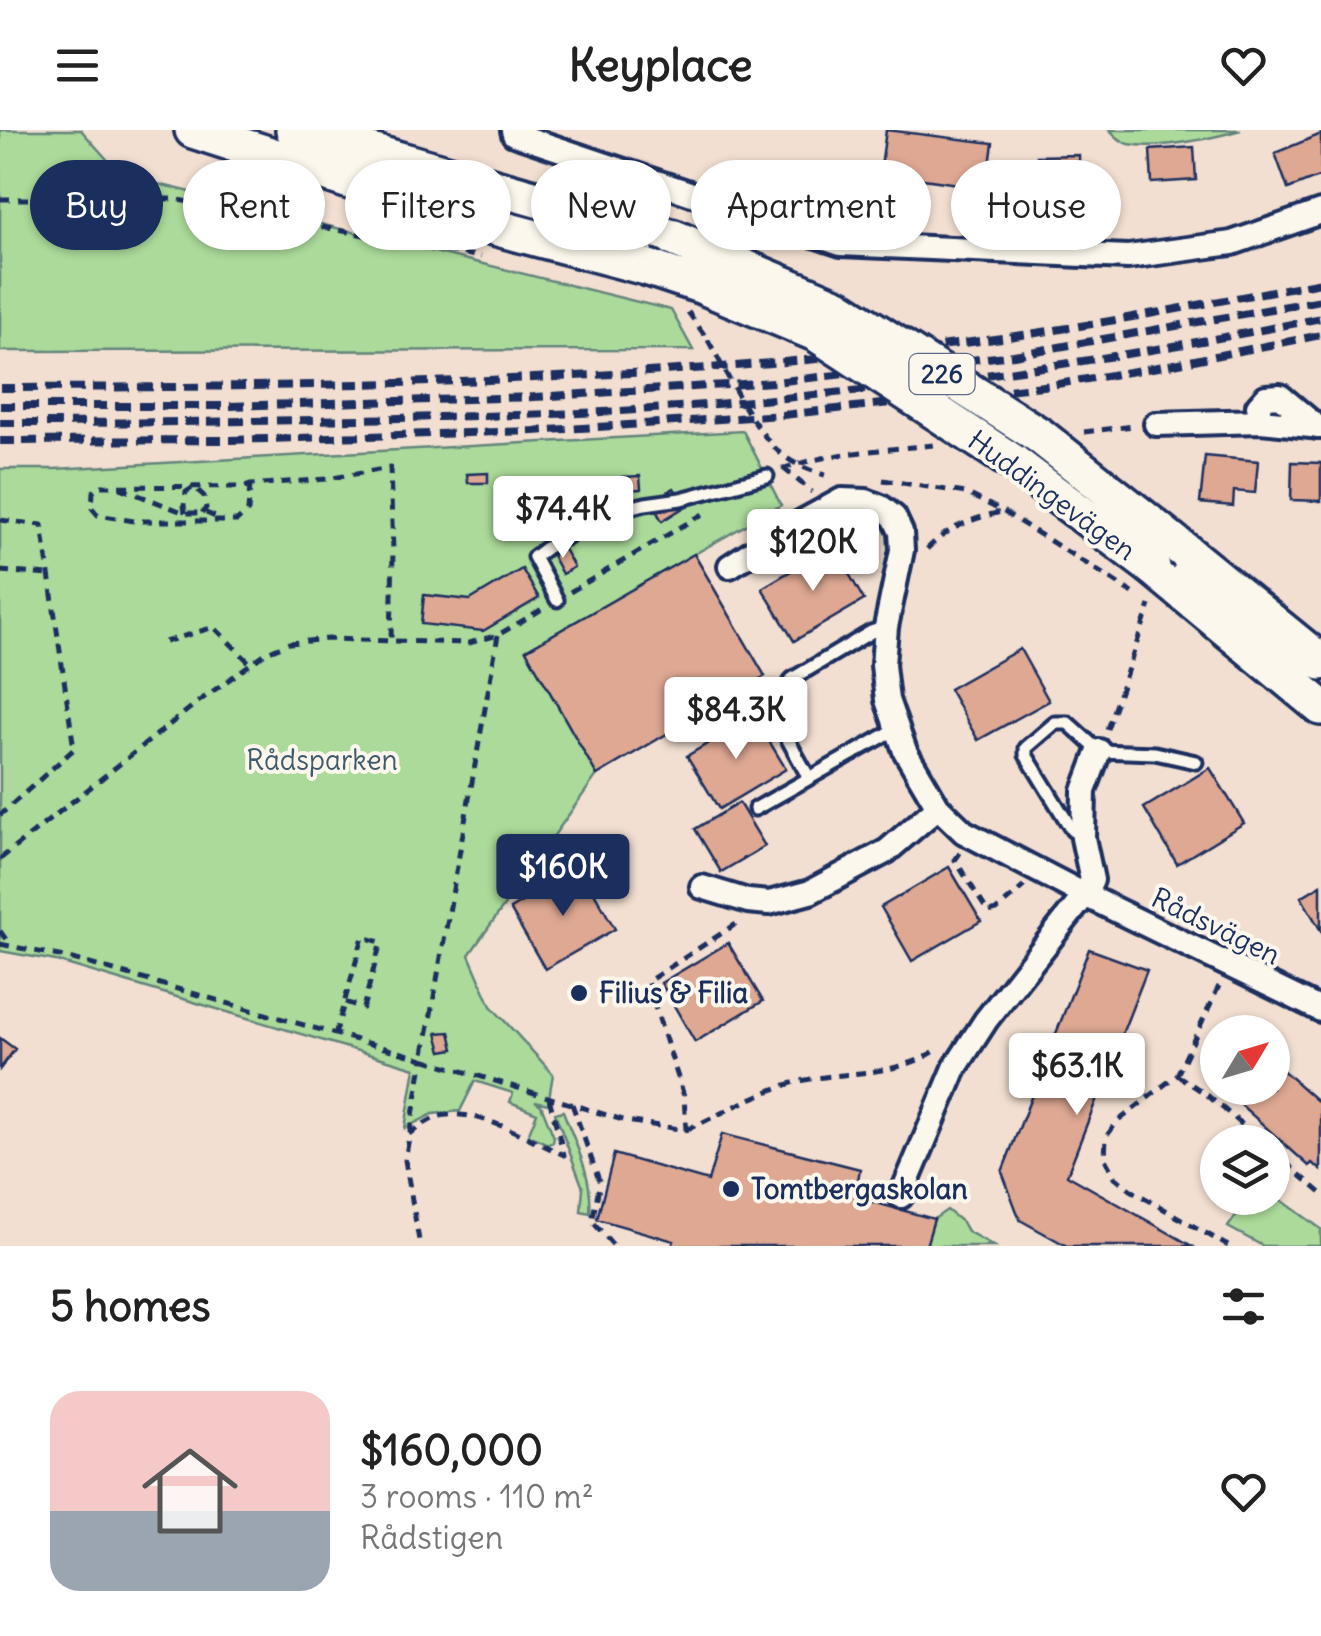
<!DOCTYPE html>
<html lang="en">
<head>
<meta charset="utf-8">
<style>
	:root { --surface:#fff; --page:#f2f2f2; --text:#222; --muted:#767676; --line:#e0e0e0; --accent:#1b2f5e }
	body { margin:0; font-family:Delius,sans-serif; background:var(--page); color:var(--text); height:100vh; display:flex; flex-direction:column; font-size:38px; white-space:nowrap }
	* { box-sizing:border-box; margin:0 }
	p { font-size:32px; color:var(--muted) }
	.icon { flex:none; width:55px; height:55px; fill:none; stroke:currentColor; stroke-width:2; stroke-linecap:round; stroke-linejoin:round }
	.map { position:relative; height:1116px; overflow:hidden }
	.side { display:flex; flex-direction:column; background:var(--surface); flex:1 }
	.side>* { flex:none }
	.banner { position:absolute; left:30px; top:30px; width:1262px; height:90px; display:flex; gap:20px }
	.needle { width:65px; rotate:52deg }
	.tools { position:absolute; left:1200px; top:885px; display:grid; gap:20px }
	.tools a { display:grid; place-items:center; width:90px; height:90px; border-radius:50%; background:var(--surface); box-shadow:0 2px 8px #0004; font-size:50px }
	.price { position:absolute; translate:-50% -85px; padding:0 22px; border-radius:10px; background:#fff; color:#222; font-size:32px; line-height:65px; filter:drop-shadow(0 2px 5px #0008) }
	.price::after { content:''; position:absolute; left:50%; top:60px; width:30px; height:22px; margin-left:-15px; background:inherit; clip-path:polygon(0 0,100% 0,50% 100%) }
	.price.on { background:var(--accent); color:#fff }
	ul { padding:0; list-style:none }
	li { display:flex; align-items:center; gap:30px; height:250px; padding:0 50px }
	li+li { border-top:2px solid var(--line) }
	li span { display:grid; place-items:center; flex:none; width:280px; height:200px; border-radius:30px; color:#555 }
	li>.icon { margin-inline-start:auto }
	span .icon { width:120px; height:120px; fill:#fffc; stroke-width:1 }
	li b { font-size:42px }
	h2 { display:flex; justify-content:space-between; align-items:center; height:120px; padding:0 50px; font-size:42px }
	.chip { padding:0 35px; border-radius:45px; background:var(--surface); box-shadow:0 2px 8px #0004; font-size:35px; line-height:90px }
	.chip.on { background:var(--accent); color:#fff }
	header { display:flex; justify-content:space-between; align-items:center; height:130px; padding:0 50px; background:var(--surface); font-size:45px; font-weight:700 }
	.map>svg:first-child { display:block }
</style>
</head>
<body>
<header><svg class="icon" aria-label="menu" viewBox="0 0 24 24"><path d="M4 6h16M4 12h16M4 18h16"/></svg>Keyplace<svg class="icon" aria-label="heart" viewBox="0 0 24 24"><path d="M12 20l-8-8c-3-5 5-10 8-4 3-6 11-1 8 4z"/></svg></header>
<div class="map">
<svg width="1321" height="1116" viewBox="0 0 1321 1116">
	<rect width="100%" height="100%" fill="#f2dfd1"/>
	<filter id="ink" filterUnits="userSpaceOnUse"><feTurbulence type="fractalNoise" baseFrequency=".01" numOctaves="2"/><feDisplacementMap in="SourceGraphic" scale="20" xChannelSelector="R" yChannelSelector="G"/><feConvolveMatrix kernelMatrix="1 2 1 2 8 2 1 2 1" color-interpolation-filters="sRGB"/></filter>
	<g filter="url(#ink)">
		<path fill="#abda9a" stroke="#63847c" stroke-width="2.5" d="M0,0H81L121,45L671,180L693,220L0,221Z
			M1110,0H1241C1212,8 1159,20 1129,14C1121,12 1116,6 1110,0Z
			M743,301L781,375L526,520L597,645L469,825L491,876L553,944L548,974L535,971L541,975L554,1007L553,1012L548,1014L528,1005L537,983L510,972L513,963L475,951L460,981L433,984L405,998L415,938L56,831L0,821V339H54Z
			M563,981C576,1015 593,1047 590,1083L581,1081L583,1058L555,983Z
			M1273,1064L1321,1099V1116H1263L1228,1097L1248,1068H1272Z
			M947,1080L962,1092L967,1101L994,1116H926L934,1089Z"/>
		<path fill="#dea893" stroke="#1b2f5e" stroke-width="2.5" d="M886,0L993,13L987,58L923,49L921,64L878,59Z
			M1321,4V46L1288,59L1275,23Z
			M1194,17L1196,50L1152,53L1150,20Z
			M1079,25V58H1037V26Z
			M1205,326L1258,331L1255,363L1234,361L1233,376L1200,373Z
			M1292,332L1321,333V371L1291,370Z
			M488,343V353H468L467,344Z
			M640,346L641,359L623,360L622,347Z
			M674,358L686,376L662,391L651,372Z
			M833,416L864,470L794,511L762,458Z
			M564,419L574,437L562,444L552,425Z
			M694,424L765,546L597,645L526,520Z
			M522,439L539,468L483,501L421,494L424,465L470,470Z
			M1020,519L1049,571L978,610L949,559Z
			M754,586L786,639L719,679L687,626Z
			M1210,638L1244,693L1177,734L1144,678Z
			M739,673L765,716L721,742L695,699Z
			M949,737L981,791L912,831L881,777Z
			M580,738L615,799L545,839L510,779Z
			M1321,755V801L1301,767Z
			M728,813L763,871L695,912L661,853Z
			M1089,819L1147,840L1067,1045L1192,1116H1067L1020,1090L1002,1042Z
			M450,902L454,919L442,921L437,903Z
			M0,908L15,919L0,939Z
			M1218,931V953L1206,943Z
			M1272,931L1321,974V1040L1312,1033L1309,1036L1222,958H1272Z
			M722,1004L860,1039L855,1067L934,1089L926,1116H672L674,1111L597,1089L614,1024L708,1051Z"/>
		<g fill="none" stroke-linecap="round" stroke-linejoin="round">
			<g stroke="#1b2f5e" stroke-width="19">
				<path id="service" d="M557,470L534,427L546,418L616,381L645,374L681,369L767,346
					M809,648L774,584L792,549L871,502L886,497
					M755,679L896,599
					M1083,708L1072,700L1026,625V618L1055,593H1068L1099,621L1155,623L1196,632"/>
			</g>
			<g stroke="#1b2f5e" stroke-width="30">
				<path id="minor" d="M513,0L514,4L841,114L1128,127L1232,113L1321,82
					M1261,291L1258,276L1266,267L1280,266L1317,297
					M1156,294L1261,291L1321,297
					M730,436L778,405L842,370L866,371L881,377L894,387L901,402L902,420L886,497L883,535L887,570L905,621L938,677L964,702L1085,765L1321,880
					M702,757L748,771L769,773L810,762L887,721L938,677
					M901,1066L955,938L986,890L1085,765L1092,750L1083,708L1084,661L1099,621"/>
			</g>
			<g stroke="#1b2f5e" stroke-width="42">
				<path id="primary" d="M193,0L479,93L646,137
					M294,0L674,108
					M1186,422L1321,532
					M1152,437L1321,577"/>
			</g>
			<path stroke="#1b2f5e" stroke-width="5" stroke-dasharray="10 8" stroke-linecap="butt" d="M0,69H173L481,127
				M688,182L708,210
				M1084,302L1133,296
				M783,338L812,362
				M782,339C831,322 883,320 934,315
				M883,350L966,363L1004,382L1133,463
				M250,355L248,381L237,391H134L98,385L92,378L93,362L100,356L245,357L250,355L327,349L390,338L393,421L391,510
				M120,358L185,383H206L218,388
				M185,383L184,375L186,362L194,357L204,366L206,378L202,383
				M0,390L42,395L74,619L0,685
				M927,419C949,397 971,389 1001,382
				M0,441L49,445
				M570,462L703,384
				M498,505L423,929L626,991L686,1000L684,966L647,852L736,794
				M165,512L214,497L251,534
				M1107,599L1150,475
				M960,723L955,730L988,782L997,780L1024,756
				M0,729L198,572L267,522L289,513L328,509L469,513L498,505L544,478
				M0,801L10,815
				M0,814L69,828L423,929L405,1030L420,1116
				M1219,856L1177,945L1117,992L1106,1007L1105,1029L1115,1047L1131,1060L1228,1116
				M335,905L363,807L381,812L363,878L345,872
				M1177,945L1206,964L1263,1012
				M572,974L600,1053L592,1091L614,1116
				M686,1000C719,985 752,966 786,955C835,939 894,950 938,919
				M409,1004C418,998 427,991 437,987C474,975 530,1010 564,1025L549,968
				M1272,1021L1321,1063"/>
			<use href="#service" stroke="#fbf7ec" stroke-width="11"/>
			<use href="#minor" stroke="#fbf7ec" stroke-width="22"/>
			<use href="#primary" stroke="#fbf7ec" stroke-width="35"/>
			<path stroke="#1b2f5e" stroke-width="8" stroke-dasharray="15 8" stroke-linecap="butt" d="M0,258C322,257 645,253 964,213C1084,198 1202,174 1321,152
				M0,276H228L534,267L774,252L1014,225L1321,170
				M0,293C146,293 292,291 438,287C513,285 589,284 664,278C884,262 1104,233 1321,188
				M0,311L231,310L534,301L783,285L1052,255L1164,236L1321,205"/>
			<g stroke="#1b2f5e" stroke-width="42" stroke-linecap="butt">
				<path id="primary-bridge" d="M674,108L838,177L1040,306L1186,422
					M646,137L703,156L816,203L1014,333L1152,437"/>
			</g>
			<path stroke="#1b2f5e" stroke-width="5" stroke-dasharray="10 8" stroke-linecap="butt" d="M708,210C729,247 747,289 776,319C788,332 808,340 825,345"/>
			<use href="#primary-bridge" stroke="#fbf7ec" stroke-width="35"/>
		</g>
	</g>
	<g fill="#1b2f5e" stroke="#fbf7ec" stroke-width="4">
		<circle cx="579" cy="863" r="10"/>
		<circle cx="731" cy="1059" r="10"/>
	</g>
	<g text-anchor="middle" stroke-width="8" stroke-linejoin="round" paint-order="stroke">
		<rect fill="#fbf7ec" stroke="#5e6b89" stroke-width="2.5" x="909.5" y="224" width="65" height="40" rx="8"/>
		<g font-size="25" font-weight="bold" fill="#1b2f5e">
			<text x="942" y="253">226</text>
		</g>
		<g font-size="28" fill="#1b2f5e" stroke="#fbf7ec">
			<text transform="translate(1052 365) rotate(36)" y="10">Huddingevägen</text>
			<text transform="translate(1216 796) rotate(26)" y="10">Rådsvägen</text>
		</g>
		<g font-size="28" fill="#3f5a6d" stroke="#fbf7ec">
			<text x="322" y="640">Rådsparken</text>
		</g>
		<g font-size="28" font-weight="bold" fill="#1b2f5e" stroke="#fbf7ec" text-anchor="start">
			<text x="599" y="873">Filius &amp; Filia</text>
			<text x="751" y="1069">Tomtbergaskolan</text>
		</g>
	</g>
</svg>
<div class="tools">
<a><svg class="needle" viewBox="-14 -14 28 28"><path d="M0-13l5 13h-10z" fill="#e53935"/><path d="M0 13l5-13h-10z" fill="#767676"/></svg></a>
<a><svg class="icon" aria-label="layers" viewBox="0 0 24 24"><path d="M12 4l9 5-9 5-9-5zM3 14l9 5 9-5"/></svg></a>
</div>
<b class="price" style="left:563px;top:431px">$74.4K</b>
<b class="price" style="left:813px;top:464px">$120K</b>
<b class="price" style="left:736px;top:632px">$84.3K</b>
<b class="price on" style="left:563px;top:789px">$160K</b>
<b class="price" style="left:1077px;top:988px">$63.1K</b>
<div class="banner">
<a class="chip on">Buy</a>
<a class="chip">Rent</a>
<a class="chip">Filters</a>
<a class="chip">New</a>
<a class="chip">Apartment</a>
<a class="chip">House</a>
</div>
</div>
<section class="side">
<h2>5 homes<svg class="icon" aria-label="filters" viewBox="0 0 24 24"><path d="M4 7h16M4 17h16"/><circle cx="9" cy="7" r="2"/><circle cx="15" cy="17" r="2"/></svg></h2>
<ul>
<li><span style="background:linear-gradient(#f6c9c9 60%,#9aa5b1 0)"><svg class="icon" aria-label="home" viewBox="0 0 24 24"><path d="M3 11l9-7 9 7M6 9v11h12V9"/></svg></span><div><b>$160,000</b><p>3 rooms · 110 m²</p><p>Rådstigen</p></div><svg class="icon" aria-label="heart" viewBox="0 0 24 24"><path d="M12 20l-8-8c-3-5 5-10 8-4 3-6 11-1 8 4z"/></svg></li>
</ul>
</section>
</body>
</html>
